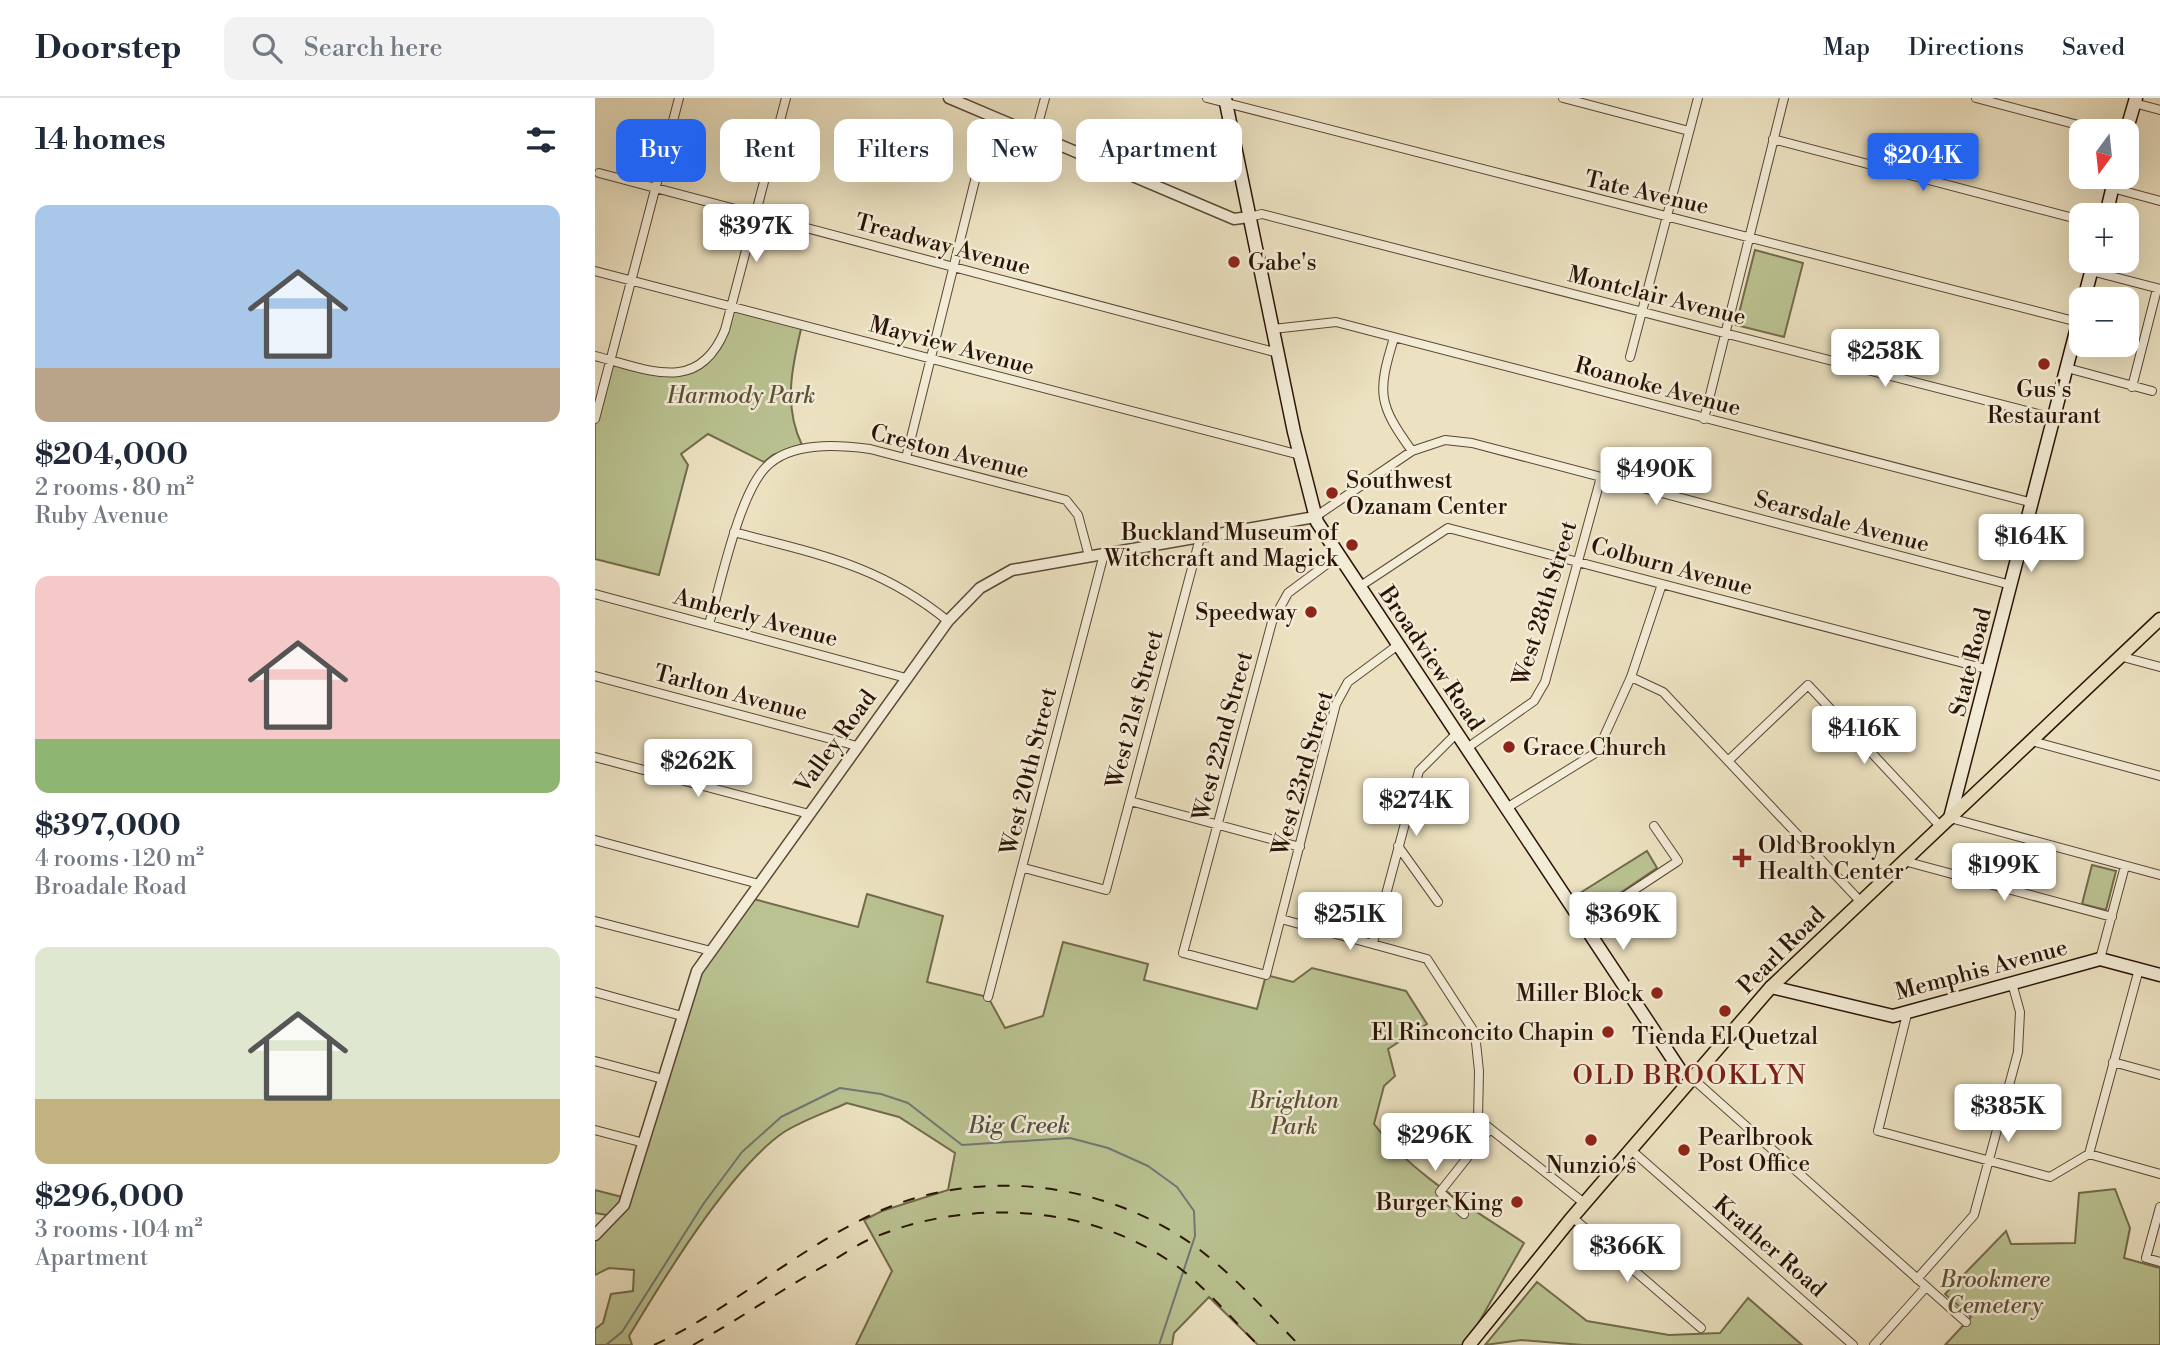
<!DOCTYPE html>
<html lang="en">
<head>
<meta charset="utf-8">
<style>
	:root { --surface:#fff; --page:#f2f2f3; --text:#1f2937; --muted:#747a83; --line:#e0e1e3; --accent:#2563eb }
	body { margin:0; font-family:"Libre Bodoni",serif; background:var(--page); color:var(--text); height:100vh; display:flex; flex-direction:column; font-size:26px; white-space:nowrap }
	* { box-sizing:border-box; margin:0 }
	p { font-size:23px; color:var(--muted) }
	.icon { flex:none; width:38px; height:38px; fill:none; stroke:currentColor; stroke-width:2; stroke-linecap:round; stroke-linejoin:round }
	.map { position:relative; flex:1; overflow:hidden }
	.side { display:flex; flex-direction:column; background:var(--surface); width:595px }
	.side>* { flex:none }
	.top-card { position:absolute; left:21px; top:21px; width:665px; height:63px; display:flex; gap:14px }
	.needle { width:46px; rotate:195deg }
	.buttons { position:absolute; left:1474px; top:21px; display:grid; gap:14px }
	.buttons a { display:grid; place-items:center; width:70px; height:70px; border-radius:14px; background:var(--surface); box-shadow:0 7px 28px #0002; font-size:35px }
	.price { position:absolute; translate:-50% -60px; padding:0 16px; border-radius:7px; background:#fff; color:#222; font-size:23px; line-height:46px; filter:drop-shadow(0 2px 4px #0008) }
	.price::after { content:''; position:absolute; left:50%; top:42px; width:21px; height:16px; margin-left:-10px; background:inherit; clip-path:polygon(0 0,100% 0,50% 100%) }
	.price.on { background:var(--accent); color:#fff }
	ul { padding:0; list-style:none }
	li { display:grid; align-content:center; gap:14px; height:371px; padding:0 35px }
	li span { display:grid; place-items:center; height:217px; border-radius:14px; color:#555 }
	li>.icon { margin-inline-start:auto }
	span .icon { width:126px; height:126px; fill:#fffc; stroke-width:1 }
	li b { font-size:30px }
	h2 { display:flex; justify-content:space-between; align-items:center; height:84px; padding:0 35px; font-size:30px }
	.tag { padding:0 24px; border-radius:14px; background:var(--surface); box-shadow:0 7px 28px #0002; font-size:24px; line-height:63px }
	.tag.on { background:var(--accent); color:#fff }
	header { display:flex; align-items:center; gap:42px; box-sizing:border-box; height:98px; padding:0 35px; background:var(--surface); border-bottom:2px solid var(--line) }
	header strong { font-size:33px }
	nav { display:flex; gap:38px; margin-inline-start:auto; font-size:24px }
	.search { width:490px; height:63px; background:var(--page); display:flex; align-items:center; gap:18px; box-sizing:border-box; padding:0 24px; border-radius:14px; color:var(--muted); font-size:26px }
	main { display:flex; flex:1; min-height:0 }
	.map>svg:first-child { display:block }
</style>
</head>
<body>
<header>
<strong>Doorstep</strong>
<div class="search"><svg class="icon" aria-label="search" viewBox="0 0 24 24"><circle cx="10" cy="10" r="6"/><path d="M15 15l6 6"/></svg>Search here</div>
<nav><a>Map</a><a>Directions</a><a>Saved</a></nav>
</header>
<main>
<section class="side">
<h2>14 homes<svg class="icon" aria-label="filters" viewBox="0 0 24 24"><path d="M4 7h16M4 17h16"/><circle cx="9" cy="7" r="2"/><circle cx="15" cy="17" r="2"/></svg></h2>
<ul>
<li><span style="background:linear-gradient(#a9c7e8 75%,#b9a48a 0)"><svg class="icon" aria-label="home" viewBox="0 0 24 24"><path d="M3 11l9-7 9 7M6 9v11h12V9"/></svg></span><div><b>$204,000</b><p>2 rooms · 80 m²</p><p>Ruby Avenue</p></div></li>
<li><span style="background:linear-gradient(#f6c9c9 75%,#8fb573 0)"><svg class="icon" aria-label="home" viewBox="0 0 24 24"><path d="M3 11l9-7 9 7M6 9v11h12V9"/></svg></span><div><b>$397,000</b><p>4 rooms · 120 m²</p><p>Broadale Road</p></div></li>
<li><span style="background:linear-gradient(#dfe7d0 70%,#c2b280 0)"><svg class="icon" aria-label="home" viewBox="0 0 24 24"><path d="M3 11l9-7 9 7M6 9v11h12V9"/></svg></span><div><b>$296,000</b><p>3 rooms · 104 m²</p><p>Apartment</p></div></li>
</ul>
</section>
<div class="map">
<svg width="1565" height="1247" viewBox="0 0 1565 1247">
	<rect width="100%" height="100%" fill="#ece2c1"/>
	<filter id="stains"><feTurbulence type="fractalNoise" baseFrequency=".00286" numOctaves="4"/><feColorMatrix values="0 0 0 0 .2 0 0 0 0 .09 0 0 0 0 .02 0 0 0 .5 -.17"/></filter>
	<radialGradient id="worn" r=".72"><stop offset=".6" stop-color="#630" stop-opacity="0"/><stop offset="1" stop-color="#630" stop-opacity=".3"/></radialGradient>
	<path fill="#bac291" stroke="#726a4b" stroke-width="2" d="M1160,152L1208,165L1189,239L1141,227Z
		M135,207L207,227C197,268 188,308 207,347L178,357L169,364L113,336L86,356L93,367L64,477L0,461V321L17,262L81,275L119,255Z
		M1052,753L1062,770L997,814L985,795Z
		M1497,767L1521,773L1511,812L1487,806Z
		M272,796L348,818L332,884L393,899L410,930L448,918L468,844L553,866L549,882L662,911L671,877L698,884L717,870L811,893L832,926L793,951L800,978L789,988L779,1026C817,1077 877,1110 929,1145L871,1247H663L614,1199L579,1235L577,1247H261L297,1173L269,1122L287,1113L353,1092L360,1055L304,1019L252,1005C232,1014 208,1022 189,1034C135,1071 69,1180 34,1238L37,1247H0V1231L8,1225L16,1196L38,1193L39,1172L14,1170L0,1177V1137L18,1118L0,1115V1092L31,1100L96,887L155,800L263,829Z
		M1520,1091L1535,1130L1529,1160L1565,1170V1247H1350L1376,1219L1350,1196L1411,1133L1416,1146L1480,1145L1484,1095Z
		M942,1184L992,1223L1074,1237L1125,1235L1153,1200L1207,1247H988L926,1242L890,1247Z"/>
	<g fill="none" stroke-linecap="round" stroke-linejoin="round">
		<path stroke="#707874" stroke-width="2" d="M11,1247L27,1234L109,1105L147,1054L186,1019L245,990L286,996L313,1005L367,1047L475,1040L513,1050L553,1068L582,1089L599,1113L600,1138L564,1247"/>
		<g stroke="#5a4734" stroke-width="10">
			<path id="minor" d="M612,0L1483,224
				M968,0L1094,33
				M1381,0L1506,33
				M1539,5L1565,12
				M440,37L450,0
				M1178,41L1486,122
				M4,75L683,255
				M1517,90L1565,103
				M654,119L667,116L1459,320
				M0,173L705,357
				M1496,173L1565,191
				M678,231L741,224L1438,405
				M799,240C782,295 783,306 817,353
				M0,258C52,271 103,298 130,232L191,0
				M1035,259L1103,0
				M1472,270L1557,293
				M1537,289L1562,191
				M0,321L84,0
				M1109,321L1189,0
				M311,360L396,18
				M720,419L817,353L850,342L877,345L1416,487
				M139,434C224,457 283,466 353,523
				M744,457L693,495L677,524L588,855L671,877L741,606L753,584L803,547
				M764,489L853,430L1395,572
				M0,496L311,580
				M114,526C125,488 144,396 171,369C196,343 244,347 275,351L471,402L483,417L494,458
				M1524,558L1565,569
				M0,578L262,648
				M1036,579L1068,594L1265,803
				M1437,643L1565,678
				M872,650L939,603L950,584L1006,379
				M0,659L214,716
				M1134,662L1213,587L1345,728
				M535,703L705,749
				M910,711L1002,654L1036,579L1067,486
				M1355,720L1565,777
				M0,742L164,786
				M803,748L843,804
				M1309,763L1517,819
				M429,770L511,792L605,440
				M686,821L832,861L880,935L884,973L883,1021L989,1105
				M0,823L116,853
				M989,825L1083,763L1059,728
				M778,845L824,673L862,635
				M1505,861L1530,768
				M0,894L87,918
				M393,899L509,456
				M1312,916L1283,1033L1455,1079L1494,1056L1565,1076
				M0,963L68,981
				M1518,964L1565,977
				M1097,980L1371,1224
				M0,1032L49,1045
				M1035,1051L1258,1247
				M1494,1056L1544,871
				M1565,1109L1551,1160L1565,1164
				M869,1116L845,1094L895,1031
				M977,1119L1106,1230
				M1322,1181L1379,1117L1423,954L1425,914L1417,885
				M1279,1247L1331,1189"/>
		</g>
		<g stroke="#5a4734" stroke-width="13">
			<path id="tertiary" d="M354,0L639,121L654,119
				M0,1137L29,1107L102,873L353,523L385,490L417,472L720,419"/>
		</g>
		<g stroke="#2a1305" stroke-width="15">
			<path id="secondary" d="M630,0L699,334L722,424L1085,972L1097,980
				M1531,34L1541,0
				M1511,117L1520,79
				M1489,201L1499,163
				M1355,720L1486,214
				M1176,889L1298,918L1505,861L1565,877"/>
		</g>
		<g stroke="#2a1305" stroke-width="15">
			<path id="primary" d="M874,1247L975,1122L1176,889L1565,521"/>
		</g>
		<use href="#minor" stroke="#f3ecd7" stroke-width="8"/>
		<use href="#tertiary" stroke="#f3ecd7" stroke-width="10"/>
		<use href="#secondary" stroke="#f3ecd7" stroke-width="12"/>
		<use href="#primary" stroke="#ece2c1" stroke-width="12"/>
		<path stroke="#2a1305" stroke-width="2" stroke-dasharray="12 12" stroke-linecap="butt" d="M59,1247C139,1210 206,1147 287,1112C390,1068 516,1085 605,1152C641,1180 672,1214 704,1247
			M98,1247C144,1221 188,1191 234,1165C249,1156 264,1145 280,1139C379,1098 507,1107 592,1176C617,1197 640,1224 663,1247"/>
	</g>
	<g fill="#8f2418" stroke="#f3ecd7" stroke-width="2.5">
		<circle cx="639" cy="164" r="7"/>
		<circle cx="1449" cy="266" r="7"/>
		<circle cx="737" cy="395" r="7"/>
		<circle cx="757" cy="447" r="7"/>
		<circle cx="716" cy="514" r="7"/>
		<circle cx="914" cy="649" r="7"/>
		<path d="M1143.5 749.5h7v7h7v7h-7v7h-7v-7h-7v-7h7z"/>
		<circle cx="1062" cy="895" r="7"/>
		<circle cx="1130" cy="913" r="7"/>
		<circle cx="1013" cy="934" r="7"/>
		<circle cx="996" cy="1042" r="7"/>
		<circle cx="1089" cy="1052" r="7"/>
		<circle cx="922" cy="1104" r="7"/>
	</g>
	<g text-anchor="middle" stroke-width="5" stroke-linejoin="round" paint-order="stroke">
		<g font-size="23" fill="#2a1305" stroke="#f3ecd7">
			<text transform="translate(1052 94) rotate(13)" y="8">Tate Avenue</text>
			<text transform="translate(348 146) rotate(15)" y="8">Treadway Avenue</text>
			<text transform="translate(1062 197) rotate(14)" y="8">Montclair Avenue</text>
			<text transform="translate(357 247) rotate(15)" y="8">Mayview Avenue</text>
			<text transform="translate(1063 288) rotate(15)" y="8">Roanoke Avenue</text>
			<text transform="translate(355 353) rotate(14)" y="8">Creston Avenue</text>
			<text transform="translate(1247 423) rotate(15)" y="8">Searsdale Avenue</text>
			<text transform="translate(1077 468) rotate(15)" y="8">Colburn Avenue</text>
			<text transform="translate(949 505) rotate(-73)" y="8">West 28th Street</text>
			<text transform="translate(161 519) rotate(15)" y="8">Amberly Avenue</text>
			<text transform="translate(837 560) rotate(56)" y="8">Broadview Road</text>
			<text transform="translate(1375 564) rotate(-76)" y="8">State Road</text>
			<text transform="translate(136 594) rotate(15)" y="8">Tarlton Avenue</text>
			<text transform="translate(539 611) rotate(-75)" y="8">West 21st Street</text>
			<text transform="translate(627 638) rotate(-75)" y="8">West 22nd Street</text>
			<text transform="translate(240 643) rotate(-54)" y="8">Valley Road</text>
			<text transform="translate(433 673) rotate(-76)" y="8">West 20th Street</text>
			<text transform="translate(707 675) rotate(-74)" y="8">West 23rd Street</text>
			<text transform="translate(1186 852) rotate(-45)" y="8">Pearl Road</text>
			<text transform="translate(1386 871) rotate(-15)" y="8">Memphis Avenue</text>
			<text transform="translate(1175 1148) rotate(41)" y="8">Krather Road</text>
		</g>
		<g font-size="23" fill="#2a1305" stroke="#f3ecd7" text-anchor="start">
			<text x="653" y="172">Gabe's</text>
			<text x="1449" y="299" text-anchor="middle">Gus's<tspan x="1449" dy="26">Restaurant</tspan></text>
			<text x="751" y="390">Southwest<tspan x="751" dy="26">Ozanam Center</tspan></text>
			<text x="743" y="442" text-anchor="end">Buckland Museum of<tspan x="743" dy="26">Witchcraft and Magick</tspan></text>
			<text x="702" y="522" text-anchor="end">Speedway</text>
			<text x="928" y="657">Grace Church</text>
			<text x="1163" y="755">Old Brooklyn<tspan x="1163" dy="26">Health Center</tspan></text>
			<text x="1048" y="903" text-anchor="end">Miller Block</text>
			<text x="999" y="942" text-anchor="end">El Rinconcito Chapin</text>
			<text x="1130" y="946" text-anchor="middle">Tienda El Quetzal</text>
			<text x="1103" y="1047">Pearlbrook<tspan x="1103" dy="26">Post Office</tspan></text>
			<text x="996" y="1075" text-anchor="middle">Nunzio's</text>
			<text x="908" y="1112" text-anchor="end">Burger King</text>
		</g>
		<g font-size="23" font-style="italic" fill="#5c5036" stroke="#f3ecd7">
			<text x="146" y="305">Harmody Park</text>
			<text x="699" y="1010">Brighton<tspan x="699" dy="26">Park</tspan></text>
			<text x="1400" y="1189">Brookmere<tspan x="1400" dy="26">Cemetery</tspan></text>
		</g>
		<g font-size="24" font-style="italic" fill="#534e46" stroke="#f3ecd7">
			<text x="424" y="1035">Big Creek</text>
		</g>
		<g font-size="26" letter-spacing="2" fill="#7a1f14" stroke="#f3ecd7">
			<text x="1095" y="986">OLD BROOKLYN</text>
		</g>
	</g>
	<rect width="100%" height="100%" filter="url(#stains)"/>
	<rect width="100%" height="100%" fill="url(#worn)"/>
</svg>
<div class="buttons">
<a><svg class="needle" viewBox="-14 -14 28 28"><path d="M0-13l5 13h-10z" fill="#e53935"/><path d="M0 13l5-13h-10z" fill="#747a83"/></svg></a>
<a>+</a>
<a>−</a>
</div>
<b class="price on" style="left:1328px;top:95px">$204K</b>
<b class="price" style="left:161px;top:166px">$397K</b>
<b class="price" style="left:1290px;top:291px">$258K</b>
<b class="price" style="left:1061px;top:409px">$490K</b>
<b class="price" style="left:1436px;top:476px">$164K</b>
<b class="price" style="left:1269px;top:668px">$416K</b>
<b class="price" style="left:103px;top:701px">$262K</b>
<b class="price" style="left:821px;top:740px">$274K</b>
<b class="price" style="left:1409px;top:805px">$199K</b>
<b class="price" style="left:755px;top:854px">$251K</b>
<b class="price" style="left:1028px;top:854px">$369K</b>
<b class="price" style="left:1413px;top:1046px">$385K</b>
<b class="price" style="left:840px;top:1075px">$296K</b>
<b class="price" style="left:1032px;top:1186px">$366K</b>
<div class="top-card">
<a class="tag on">Buy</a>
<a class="tag">Rent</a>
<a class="tag">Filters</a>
<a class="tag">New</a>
<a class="tag">Apartment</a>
</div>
</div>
</main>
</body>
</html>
